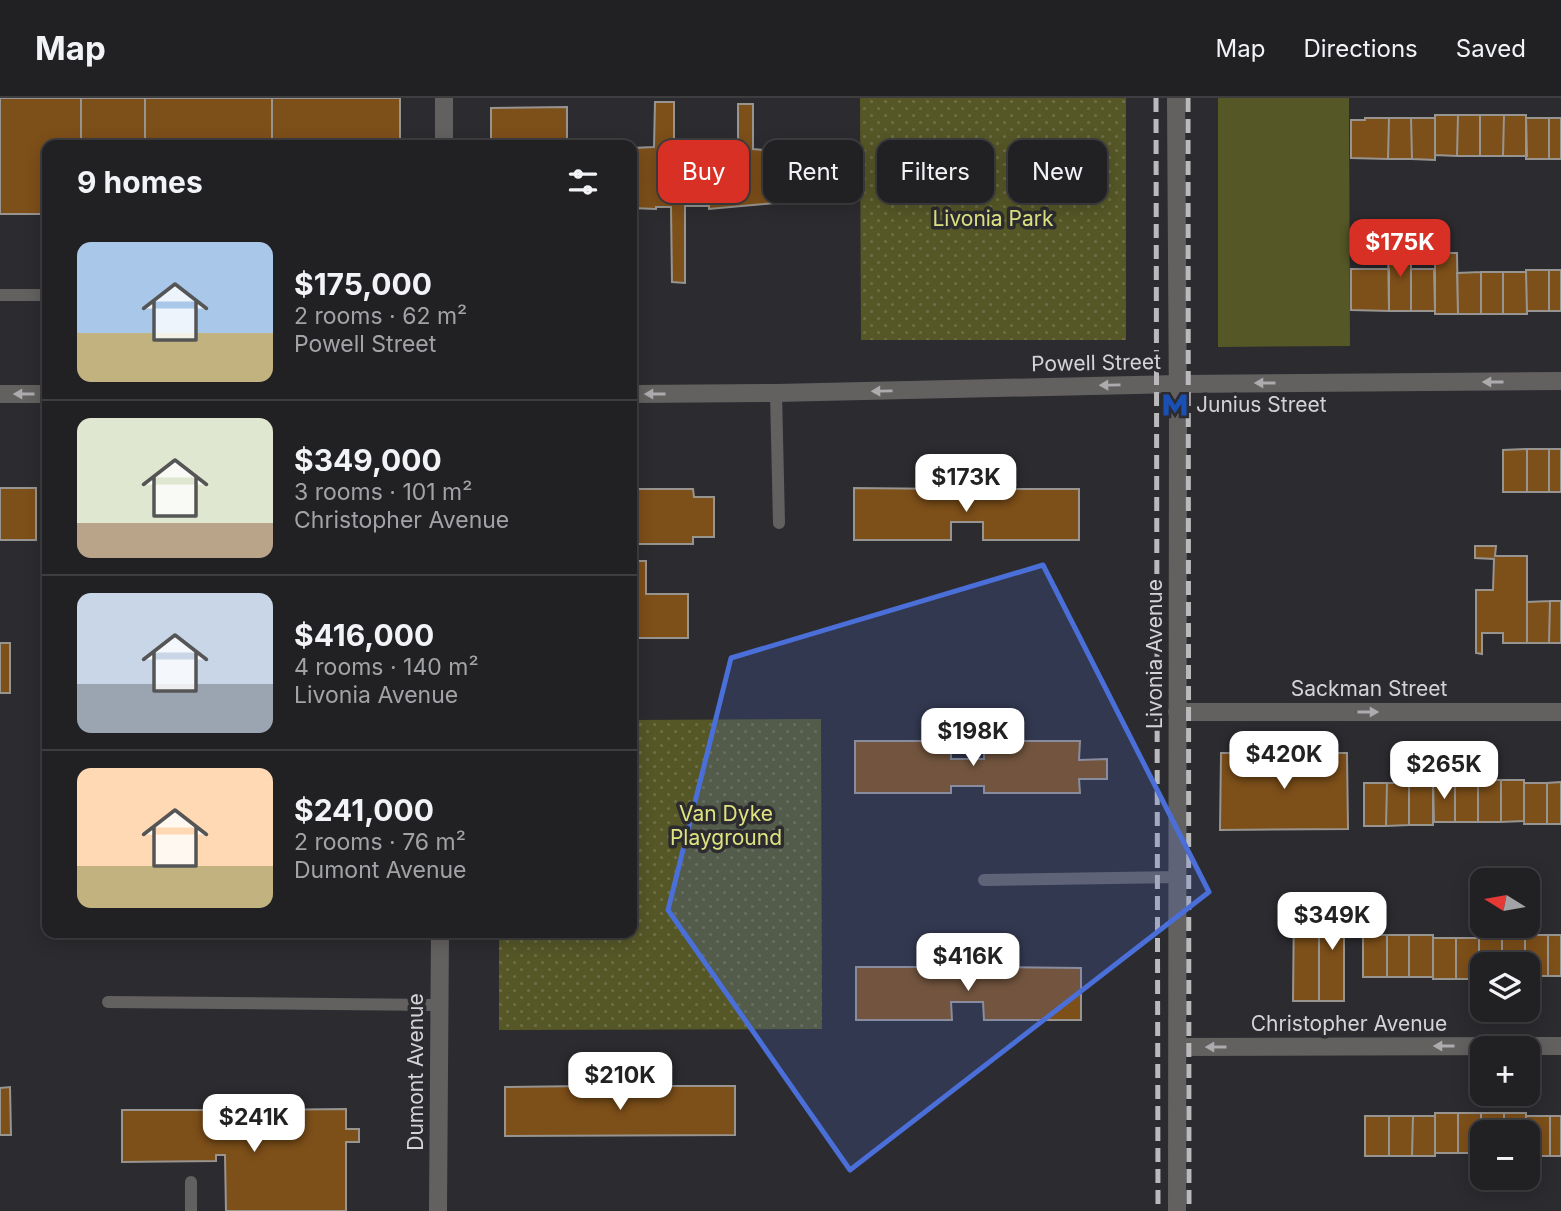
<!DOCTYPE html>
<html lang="en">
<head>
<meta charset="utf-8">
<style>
	:root { --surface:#212023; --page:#29282b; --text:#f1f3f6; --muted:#a2a3a6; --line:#3e3e41; --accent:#d93025 }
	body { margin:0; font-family:Inter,sans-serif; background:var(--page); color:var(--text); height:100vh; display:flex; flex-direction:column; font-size:26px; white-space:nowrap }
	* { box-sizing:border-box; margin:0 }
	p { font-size:23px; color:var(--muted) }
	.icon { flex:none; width:38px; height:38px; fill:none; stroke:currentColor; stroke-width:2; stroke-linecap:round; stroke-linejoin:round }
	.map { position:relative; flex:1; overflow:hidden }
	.sheet { position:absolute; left:42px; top:42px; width:595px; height:798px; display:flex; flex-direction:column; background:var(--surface); border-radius:14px; box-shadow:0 4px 18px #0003,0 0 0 2px var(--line) }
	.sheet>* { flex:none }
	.banner { position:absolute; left:658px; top:42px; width:665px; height:63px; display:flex; gap:14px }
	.needle { width:46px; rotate:281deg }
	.controls { position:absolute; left:1470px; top:770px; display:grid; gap:14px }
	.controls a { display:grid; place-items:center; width:70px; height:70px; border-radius:14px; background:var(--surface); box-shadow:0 4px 18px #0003,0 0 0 2px var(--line); font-size:35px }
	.price { position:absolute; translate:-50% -60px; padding:0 16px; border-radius:14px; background:#fff; color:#222; font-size:23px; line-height:46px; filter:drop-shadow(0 2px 4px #0008) }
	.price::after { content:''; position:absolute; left:50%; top:42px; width:21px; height:16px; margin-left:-10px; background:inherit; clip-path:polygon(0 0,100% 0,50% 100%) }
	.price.selected { background:var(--accent); color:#fff }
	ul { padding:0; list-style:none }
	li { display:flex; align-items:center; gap:21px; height:175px; padding:0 35px }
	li+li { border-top:2px solid var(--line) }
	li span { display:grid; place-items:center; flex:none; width:196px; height:140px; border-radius:14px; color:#555 }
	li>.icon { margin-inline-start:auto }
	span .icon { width:84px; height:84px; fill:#fffc; stroke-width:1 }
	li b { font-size:30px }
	h2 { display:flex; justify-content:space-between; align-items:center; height:84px; padding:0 35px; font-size:30px }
	.tag { padding:0 24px; border-radius:14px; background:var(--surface); box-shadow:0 4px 18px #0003,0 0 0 2px var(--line); font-size:24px; line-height:63px }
	.tag.selected { background:var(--accent); color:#fff }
	header { display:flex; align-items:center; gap:42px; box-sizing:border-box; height:98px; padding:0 35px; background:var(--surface); border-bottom:2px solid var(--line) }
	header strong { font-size:33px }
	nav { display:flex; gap:38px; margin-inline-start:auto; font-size:24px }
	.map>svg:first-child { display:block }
</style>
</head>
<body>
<header>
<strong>Map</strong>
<nav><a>Map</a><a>Directions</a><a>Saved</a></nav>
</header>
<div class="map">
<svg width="1561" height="1113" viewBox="0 0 1561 1113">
	<defs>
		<pattern id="park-dots" width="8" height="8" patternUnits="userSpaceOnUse" patternTransform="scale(1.75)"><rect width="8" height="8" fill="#555727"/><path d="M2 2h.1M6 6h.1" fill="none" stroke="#6d6e46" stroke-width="1.8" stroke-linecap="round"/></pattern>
	</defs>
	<rect width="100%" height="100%" fill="#2c2b2f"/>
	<path fill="#555727" d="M1218,0H1349L1350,248L1218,249Z"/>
	<path fill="url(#park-dots)" d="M860,0H1126V242H861Z
		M821,621L822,931L499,932V835H632V622Z"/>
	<path fill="#7d4f19" stroke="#989490" stroke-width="2" d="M0,0H81V47H47V116H0Z
		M81,0H145V47H81Z
		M145,0H272V47H145Z
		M272,0H400V47H272Z
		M655,4H674V48L738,50V6H753V51L778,53V56H798V103L709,111V108H685V185L672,184L671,109H656V111L632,110V50L654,49Z
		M567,9V47H491V10Z
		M1435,17H1458L1457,58L1435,57Z
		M1458,17H1480V58H1457Z
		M1480,17H1504L1503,58H1480Z
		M1504,17H1526L1527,58H1503Z
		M1365,20H1389L1388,61L1351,60V22H1365Z
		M1389,20H1411L1412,61H1388Z
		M1411,20H1435V62L1412,61Z
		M1526,20H1549V61H1526Z
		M1549,20H1561V61H1549Z
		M1388,150H1411V213H1389Z
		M1435,155H1457L1458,216H1435Z
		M1351,171H1389V213L1351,212Z
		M1411,171H1434L1435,213H1411Z
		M1526,172H1549V213H1527Z
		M1549,172H1561V213H1549Z
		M1481,174V216H1458L1457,175Z
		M1481,174H1503V216H1481Z
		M1503,174H1526L1527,216H1503Z
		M1527,351V394H1503V352Z
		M1527,351H1549V394H1527Z
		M1549,351H1561V394H1549Z
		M0,390H36V442H0Z
		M854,390L951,391V397L983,398V391H1079V442H983V424H951V442H854Z
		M632,391H693L694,399H714V439H693V446H635V463H646V496H688V540H632Z
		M1475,448H1496L1495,458H1527V545H1503V535H1482V556L1476,555V492H1493L1494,461L1475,460Z
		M1550,503L1549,545H1527V504Z
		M1550,503H1561V545H1549Z
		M0,545H10V595H0Z
		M855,643H951V661H984V643H1080L1079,662L1107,661V681H1079L1080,695H984V688H951V695H855Z
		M1221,655H1347L1348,731L1220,732Z
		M1433,682H1455V724H1434Z
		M1455,682H1478V724H1455Z
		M1478,682H1501V724H1478Z
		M1501,682H1524V723L1501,724Z
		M1561,684V726H1547V685Z
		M1364,685H1387L1386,728H1364Z
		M1387,685H1409V727L1386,728Z
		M1409,685H1433V727H1409Z
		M1524,685H1547V726H1524Z
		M1294,805H1319V903H1293Z
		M1319,805H1344V903H1319Z
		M1363,837H1387V879H1363Z
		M1387,837H1409V879H1387Z
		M1409,837H1433V879H1409Z
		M1525,837H1548V878H1528V866H1525Z
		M1548,837H1561V878H1548Z
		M1525,839V866H1502V840Z
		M1433,840H1456V881H1433Z
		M1456,840H1479V881H1456Z
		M1479,840H1502V866H1482V881H1479Z
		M856,869H951L952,875L984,876V869L1081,870V922H984L983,904H951L952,922H856Z
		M583,988V999H654V988H735V1037L505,1038V989Z
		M10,989L11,1037H0V990Z
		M346,1011V1031H359V1044H346V1113H226L225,1057H216V1063L122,1064V1012H216V1029H251L250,1012Z
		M1435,1015H1458V1055H1435Z
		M1458,1015H1481V1055H1458Z
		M1481,1015H1504V1034H1482V1055Z
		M1504,1015H1526V1034H1504Z
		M1365,1018H1389V1058H1365Z
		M1389,1018H1413L1412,1058H1389Z
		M1413,1018H1435V1058H1412Z
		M1526,1018H1550V1058H1528Z
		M1550,1018H1561V1058H1550Z"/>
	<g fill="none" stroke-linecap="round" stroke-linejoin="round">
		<path stroke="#636160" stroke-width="12" d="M0,197H43
			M776,295L779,425
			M984,782L1178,779
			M108,904L439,907
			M191,1113V1084"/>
		<path stroke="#636160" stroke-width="18" d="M1176,0L1178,317L1177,1113
			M444,47V0
			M0,296H47
			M632,296L776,295L1178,286L1561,283
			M1177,614H1561
			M1178,949L1561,948
			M438,1113L440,835"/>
		<path stroke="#bab9bc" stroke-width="5" stroke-dasharray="14 7" stroke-linecap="butt" d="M1156,0L1158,1113
			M1188,0L1189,1113"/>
	</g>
	<defs><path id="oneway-solid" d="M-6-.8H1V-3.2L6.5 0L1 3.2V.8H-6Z" transform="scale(1.75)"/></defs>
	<g fill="#acabad">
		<use href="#oneway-solid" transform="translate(1493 284) rotate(180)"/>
		<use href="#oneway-solid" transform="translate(1265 285) rotate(180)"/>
		<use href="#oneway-solid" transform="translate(1110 287) rotate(179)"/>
		<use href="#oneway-solid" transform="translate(882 293) rotate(179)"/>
		<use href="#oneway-solid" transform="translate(24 296) rotate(180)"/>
		<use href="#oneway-solid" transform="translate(655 296) rotate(180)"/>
		<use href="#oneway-solid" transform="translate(1368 614)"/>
		<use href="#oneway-solid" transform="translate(1444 948) rotate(180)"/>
		<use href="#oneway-solid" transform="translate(1216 949) rotate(180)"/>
	</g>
	<path fill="#4b6fd8" fill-opacity="0.2" stroke="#4b6fd8" stroke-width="5" stroke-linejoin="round" d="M1043,467L1209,794L850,1072L668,812L731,560Z"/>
	<defs>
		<g id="metro-bare" transform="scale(2.1)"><path d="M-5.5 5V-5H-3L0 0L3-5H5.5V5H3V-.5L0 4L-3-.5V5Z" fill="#1a4fb4" stroke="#2c2b2f" stroke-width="2.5" paint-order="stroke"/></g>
	</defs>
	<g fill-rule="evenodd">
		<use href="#metro-bare" x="1175" y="307"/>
	</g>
	<g text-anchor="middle" stroke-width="7" stroke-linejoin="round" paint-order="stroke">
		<g font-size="21" fill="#dee381" stroke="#2c2b2f">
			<text x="993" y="128">Livonia Park</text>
			<text x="726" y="723">Van Dyke<tspan x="726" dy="24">Playground</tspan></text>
		</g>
		<g font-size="21" fill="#d4d3d6" stroke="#2c2b2f">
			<text transform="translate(1096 265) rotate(-1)" y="7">Powell Street</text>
			<text transform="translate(1155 556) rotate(-90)" y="7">Livonia Avenue</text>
			<text x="1369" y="598">Sackman Street</text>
			<text x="1349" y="933">Christopher Avenue</text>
			<text transform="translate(416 974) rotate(-90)" y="7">Dumont Avenue</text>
		</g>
		<g font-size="21" fill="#d4d3d6" stroke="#2c2b2f" text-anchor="start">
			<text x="1196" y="314">Junius Street</text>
		</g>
	</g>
</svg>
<div class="controls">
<a><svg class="needle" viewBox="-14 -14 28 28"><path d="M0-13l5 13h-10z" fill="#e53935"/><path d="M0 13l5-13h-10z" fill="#a2a3a6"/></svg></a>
<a><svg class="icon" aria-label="layers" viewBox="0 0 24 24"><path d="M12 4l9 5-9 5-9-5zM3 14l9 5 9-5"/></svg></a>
<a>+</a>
<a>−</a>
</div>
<b class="price selected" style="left:1400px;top:181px">$175K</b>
<b class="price" style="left:966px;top:416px">$173K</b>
<b class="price" style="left:973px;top:670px">$198K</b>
<b class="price" style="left:1284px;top:693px">$420K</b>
<b class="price" style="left:1444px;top:703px">$265K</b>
<b class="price" style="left:1332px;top:854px">$349K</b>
<b class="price" style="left:968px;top:895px">$416K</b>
<b class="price" style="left:620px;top:1014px">$210K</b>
<b class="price" style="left:254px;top:1056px">$241K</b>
<div class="banner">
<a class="tag selected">Buy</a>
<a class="tag">Rent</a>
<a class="tag">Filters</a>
<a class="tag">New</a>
</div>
<section class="sheet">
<h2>9 homes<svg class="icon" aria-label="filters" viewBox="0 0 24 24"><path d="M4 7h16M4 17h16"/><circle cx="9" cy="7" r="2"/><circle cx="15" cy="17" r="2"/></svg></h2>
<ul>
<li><span style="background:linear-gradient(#a9c7e8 65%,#c2b280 0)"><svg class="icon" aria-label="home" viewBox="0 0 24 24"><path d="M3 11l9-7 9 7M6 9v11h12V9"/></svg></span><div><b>$175,000</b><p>2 rooms · 62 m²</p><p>Powell Street</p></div></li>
<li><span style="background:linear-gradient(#dfe7d0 75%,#b9a48a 0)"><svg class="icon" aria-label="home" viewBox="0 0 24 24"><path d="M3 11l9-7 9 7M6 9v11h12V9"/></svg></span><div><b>$349,000</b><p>3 rooms · 101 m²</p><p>Christopher Avenue</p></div></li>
<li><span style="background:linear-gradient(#c9d6e8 65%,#9aa5b1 0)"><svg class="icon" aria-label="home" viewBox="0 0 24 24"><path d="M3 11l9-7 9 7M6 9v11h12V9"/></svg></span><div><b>$416,000</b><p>4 rooms · 140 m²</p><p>Livonia Avenue</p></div></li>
<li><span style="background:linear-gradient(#ffd9b3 70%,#c2b280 0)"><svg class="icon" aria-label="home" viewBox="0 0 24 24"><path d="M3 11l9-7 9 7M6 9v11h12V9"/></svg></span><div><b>$241,000</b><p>2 rooms · 76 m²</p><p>Dumont Avenue</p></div></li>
</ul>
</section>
</div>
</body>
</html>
